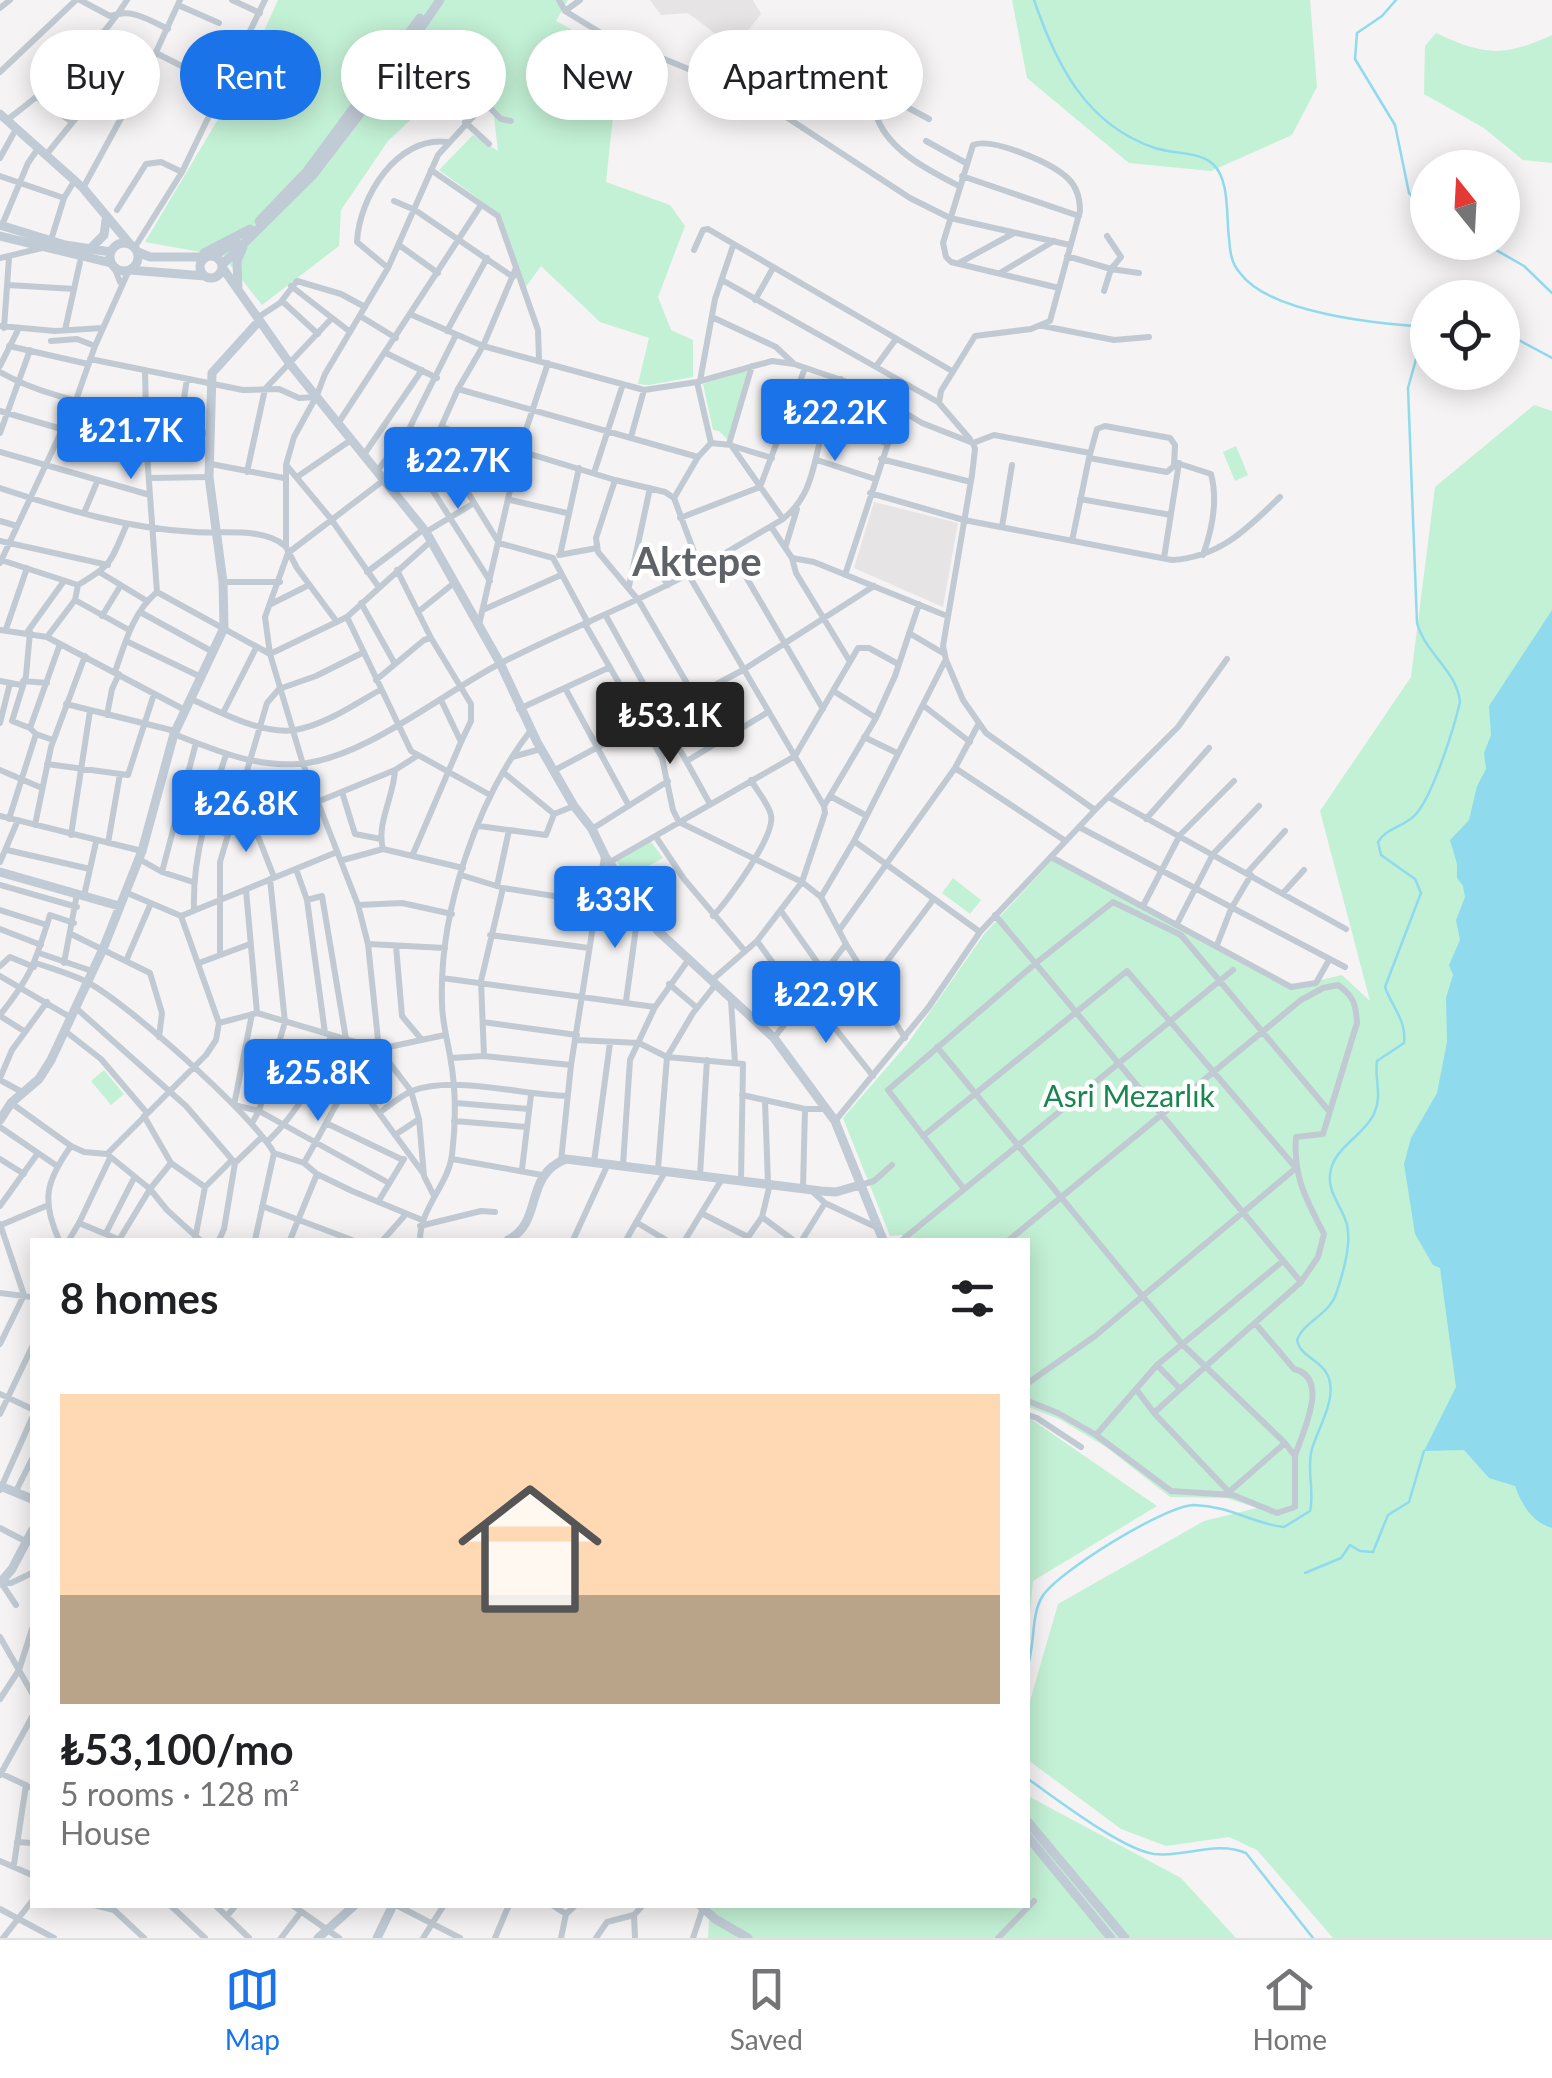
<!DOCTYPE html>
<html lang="en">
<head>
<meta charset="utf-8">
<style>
	:root { --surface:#fff; --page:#f6f6f6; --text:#202124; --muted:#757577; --line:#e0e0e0; --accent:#1a73e8 }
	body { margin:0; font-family:Lato,sans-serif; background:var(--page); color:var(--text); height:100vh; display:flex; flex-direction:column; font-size:38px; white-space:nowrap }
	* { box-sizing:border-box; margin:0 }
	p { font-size:32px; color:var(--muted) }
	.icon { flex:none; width:55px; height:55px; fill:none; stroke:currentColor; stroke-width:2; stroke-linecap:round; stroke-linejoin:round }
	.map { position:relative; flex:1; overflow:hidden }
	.sheet { position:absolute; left:30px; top:1238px; width:1000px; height:670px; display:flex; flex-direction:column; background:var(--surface); border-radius:0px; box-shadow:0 5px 25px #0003 }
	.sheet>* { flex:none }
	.guide { position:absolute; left:30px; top:30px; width:1000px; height:90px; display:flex; gap:20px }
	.needle { width:65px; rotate:342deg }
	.fabs { position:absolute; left:1410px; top:150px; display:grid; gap:20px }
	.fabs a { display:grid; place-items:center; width:110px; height:110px; border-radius:50%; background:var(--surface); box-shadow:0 5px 25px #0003; font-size:50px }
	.price { position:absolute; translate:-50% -85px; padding:0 22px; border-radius:10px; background:var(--accent); color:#fff; font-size:32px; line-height:65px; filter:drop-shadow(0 2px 5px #0008) }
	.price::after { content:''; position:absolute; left:50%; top:60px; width:30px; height:22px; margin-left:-15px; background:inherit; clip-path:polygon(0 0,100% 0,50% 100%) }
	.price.active { background:#222; color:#fff }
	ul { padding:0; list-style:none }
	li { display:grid; align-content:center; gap:20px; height:530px; padding:0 30px }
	li span { display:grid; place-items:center; height:310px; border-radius:0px; color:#555 }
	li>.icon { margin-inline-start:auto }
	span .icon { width:180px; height:180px; fill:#fffc; stroke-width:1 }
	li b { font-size:42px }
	h2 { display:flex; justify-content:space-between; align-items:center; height:120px; padding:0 30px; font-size:42px }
	.pill { padding:0 35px; border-radius:45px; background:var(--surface); box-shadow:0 5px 25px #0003; font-size:35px; line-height:90px }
	.pill.active { background:var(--accent); color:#fff }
	.tab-bar { display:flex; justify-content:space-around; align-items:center; height:140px; border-top:2px solid var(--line); background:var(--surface); font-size:28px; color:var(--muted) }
	.tab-bar a { display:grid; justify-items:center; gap:5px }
	.tab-bar .active { color:var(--accent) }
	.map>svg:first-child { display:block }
</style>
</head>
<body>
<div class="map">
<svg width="1552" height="1938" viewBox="0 0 1552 1938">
	<rect width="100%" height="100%" fill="#f5f3f3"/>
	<path fill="#e6e4e5" d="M650,0H753L761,14L734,48L688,13L661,15Z
		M874,502L958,523L943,607L854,568Z"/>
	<path fill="#c3f1d5" d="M278,0H568L556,21L591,40L617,79L606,182L670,205L685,226L658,297L671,330L693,340V377L649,385L638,384L649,338L600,322L541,266L525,288L501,215L439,170L473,135L498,151L492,100L481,95L453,108L422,109L388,141L341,210L339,246L262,305L223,256L145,242L242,79Z
		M1012,0H1310L1317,87L1292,135L1211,171L1129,163L1027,78Z
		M1436,33C1485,56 1504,57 1552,35V163L1523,160L1484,128L1424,94L1425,46Z
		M748,370L728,440L719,431L713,430L703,384Z
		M1534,405L1552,411V1938H1333L1257,1850L1229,1837L1166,1846L1121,1829L1028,1760L1030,1701L1058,1604L1204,1521L1257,1508L1226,1498L1170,1497L1106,1447L1059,1419L1028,1407V1240H904L902,1235L890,1236L843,1118L908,1043L985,933L1054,858L1291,987L1342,975L1370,1001L1320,811L1411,677L1435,487Z
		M1236,446L1248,475L1235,481L1223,452Z
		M649,839L663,858L627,878L615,859Z
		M953,878L981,900L970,914L942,893Z
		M104,1070L124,1094L111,1105L91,1081Z
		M1028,1417L1157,1506L1033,1581L1028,1632Z
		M1028,1796L1181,1878L1236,1938H708L710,1905H1028Z"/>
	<path fill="#90daee" d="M1552,610V1528C1532,1522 1522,1505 1515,1486L1489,1478L1464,1450L1424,1451L1456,1387L1440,1268L1433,1265L1415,1234L1404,1164L1411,1138L1437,1093L1447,1042L1446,998L1453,975L1449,965L1460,940L1456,920L1465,897L1463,886L1457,878V864L1450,840L1469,820L1477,786L1486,769L1484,753L1491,735L1489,706Z"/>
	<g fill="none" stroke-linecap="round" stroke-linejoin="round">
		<path stroke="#90daee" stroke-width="2.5" d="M1034,0C1056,64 1086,125 1155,148C1173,154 1198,151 1213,164C1230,180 1226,216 1229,238C1230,251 1231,263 1240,273C1270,314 1380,324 1428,327
			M1396,0L1382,16L1357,33L1355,59L1395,125L1409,193L1428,212
			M1482,242L1524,266L1552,293
			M1502,331L1552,358
			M1305,1573L1341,1558L1350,1545L1360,1551L1373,1552L1388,1515L1409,1502L1424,1451
			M1028,1665C1035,1644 1031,1615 1042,1597C1057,1572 1166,1505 1194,1505C1231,1506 1253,1524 1284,1527L1310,1511C1315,1491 1306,1470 1312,1449C1318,1428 1339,1396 1327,1374C1320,1359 1301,1358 1297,1340C1304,1321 1329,1315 1336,1294C1343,1274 1354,1239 1345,1219C1340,1205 1328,1191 1330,1175C1332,1148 1364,1136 1374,1114C1383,1094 1374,1080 1377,1061L1404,1043C1407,1021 1392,1007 1385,987L1421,893L1415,879L1381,855L1378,842C1387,827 1405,827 1416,814C1433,795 1454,728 1460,702C1457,671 1425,653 1417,623L1408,388L1425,327
			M1028,1779C1057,1799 1121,1849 1154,1854C1186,1858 1215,1840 1246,1853L1313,1938"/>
		<path stroke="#c1cad2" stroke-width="6" d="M80,0L110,16C132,8 147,19 168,29
			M232,0L260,13
			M559,0L565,11L601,33L754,96L910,198L950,218L1070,245
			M178,5L219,23
			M0,8L10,0
			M565,11L580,0
			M156,53L225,88
			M0,72L76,0
			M903,73L878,120C891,152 930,171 959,186
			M37,97L72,122
			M890,98L929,119
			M7,120C48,89 100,44 127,0
			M465,122L489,144
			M926,141L966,163
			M46,155L114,71L135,58L150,65
			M0,158L16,129
			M431,170L498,216L538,330L539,359
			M0,176L64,198
			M962,176L1079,216
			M83,188L150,65L180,0
			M394,201L415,210L513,277
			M117,210L146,164L161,162L182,172
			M2,225L28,163L37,150
			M51,240L64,198L75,180
			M399,245L438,273
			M135,247L182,172L265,0
			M694,250L703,230L708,229L952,371
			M1067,256L1111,269L1121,257L1107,236
			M0,258L42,248
			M959,263L1014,233
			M114,267L120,282
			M388,268L357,242C359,197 397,136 447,142
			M516,268L483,346L458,389L698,457
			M1000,273L1054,241
			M722,280L938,402
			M8,285L74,289
			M291,286L349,331
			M1104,291L1111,269L1139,273
			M755,300L773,268
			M282,301L318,334
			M412,315L483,346L644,390L697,382L772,361L794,364L862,387L922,423L973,443L975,449L972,475L943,646L946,660L963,700L986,733L1095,810L980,932L928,1008L835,1121
			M360,316L396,338
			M712,317L776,347L793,363
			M257,318L280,303L297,281L341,294L365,307
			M0,326L55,331L102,328
			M1043,326L1114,340L1149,337
			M4,328L9,258
			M65,330L80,262
			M447,331L487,258
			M51,341L77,339L95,346
			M9,346L88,364
			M386,353L437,378
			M90,359L243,390L279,389L299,398L316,397L294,437L286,465V547L297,568L337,622
			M877,365L896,339
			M0,366L18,330
			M145,370L147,454L157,592
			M0,372C44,397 97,405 145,417
			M700,381L715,299L733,246
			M458,389L441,427L615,480L665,492L674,498
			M317,395L325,374L388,268L438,155L481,108H490L501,119L511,121
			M0,411L147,454
			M827,421L886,443
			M339,422L481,205
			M410,427L430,443L425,455L511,484
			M146,428L210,433
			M179,430L187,379
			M0,433L30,350
			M631,437L644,390
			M970,439L939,403L941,391L975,336L1031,329L1050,321L1080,211C1080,198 1076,184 1064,175C1048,162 992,137 973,145L943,243L946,257L951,262L1059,288
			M430,443L441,427
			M973,443L994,435L1090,453
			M729,444L752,366
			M733,446L772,458
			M0,452L150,495
			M425,455L418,464L419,469L490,581
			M363,456L422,370
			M881,459L971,482
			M817,460L875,479
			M449,462L499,543L553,558L588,623
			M1174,462L1211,474C1218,500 1212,530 1203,555
			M211,464L284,478
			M287,466L331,519L378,586
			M377,471L408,431L456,335
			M247,472L265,389L332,318
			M594,473L623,384
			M297,477L351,440
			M149,478L209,477
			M384,480L288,553L265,617L270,654L347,617L431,541
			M615,480L596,538L598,552L639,601L695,697
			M0,488C64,509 128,529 195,532C222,534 264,527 285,546
			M870,493L964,520L1172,560C1220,557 1247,529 1280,497
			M1080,499L1171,515
			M510,500L567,513
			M84,513L97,482
			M680,518L760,487L805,368
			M783,519C812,496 813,466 822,433C828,414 835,396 841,379
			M0,521L17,526
			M1002,527L1012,465
			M772,528L792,558L814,562L947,616
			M426,532L474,503
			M0,541L108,565
			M1072,541L1089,458L1097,429L1105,426L1170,438L1175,445L1174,466L1167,472L1089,458
			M786,545L797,509
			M731,551L823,709
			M559,555L597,548
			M560,555L579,468
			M792,558L796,573L849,660
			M1164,558L1179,463
			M1,560L78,585C114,564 110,562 127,524
			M634,562L656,567L668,585
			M0,563L76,400L95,346L129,270
			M700,568L783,519L731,445L711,443
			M397,570L431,638L471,704V721L461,742
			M367,572L424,529
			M101,573L147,601
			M688,574L824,806L825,813L802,882L757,941L712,980
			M845,575L899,410
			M223,582H280
			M629,586L650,488
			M157,592L270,654L303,764L358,905L368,944L379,1049L445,1035
			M75,600L129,630
			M361,603L395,664
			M271,604L309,585
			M485,609L561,575
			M140,612L213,652
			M418,612L454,583
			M102,616L121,585
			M606,616L710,804
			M347,617L411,751L490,795
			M585,624L662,758L673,810L679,822L802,882L821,897L846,944L905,1038
			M479,625L519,451L548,363
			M6,629L27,568
			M0,630L47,637L183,709
			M28,631L64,581
			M30,632L26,676L12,721L30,728
			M909,633L943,653
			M47,637L75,600L78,585
			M126,641L201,677
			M115,672C125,643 133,612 157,592
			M376,680L424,640L431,638
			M0,681L21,685
			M23,681L47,683
			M565,688L628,804
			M835,692L876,718
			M191,699C220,712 262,735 295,730C325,725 355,704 380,690
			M66,704L175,731
			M924,706L970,742
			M519,709L608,668
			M223,713L256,648
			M107,715L112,689L119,674
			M0,723L10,683
			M174,734C215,750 253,767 298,764C363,760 444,692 501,663C567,629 635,604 700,568L674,498L698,457L711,443L697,382
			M864,737L897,753
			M53,740L36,734L30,728L60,644
			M512,757L541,749
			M687,761L768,712
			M47,764L128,775L154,694
			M955,768L1064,840
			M0,770L42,788
			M553,771L743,670L874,586
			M342,792L355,834L381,839
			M183,795L210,803
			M830,796L865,815
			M1110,798L1346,929
			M317,802L395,770L417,756
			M824,806L876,718L895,676L919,604
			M1095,810L1178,727L1227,659
			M554,814L574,806
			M234,815L252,821L274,877
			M0,816L142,851
			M9,819L36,734
			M1146,819L1209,748
			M35,825L51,747L85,656
			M479,826L546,835L554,814L503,772
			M204,827L228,834
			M1079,827L1345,967
			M592,829L668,781
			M71,835L90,711
			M656,837L684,879L744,950
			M854,841L980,932
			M108,843L120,774
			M383,849C376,824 394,796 395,770
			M7,850L90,869
			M413,854L461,742L441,700
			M1051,857L1291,987L1316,983L1329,960
			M139,859L162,872L193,882
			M343,860L383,849L463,868
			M0,862L18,820
			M610,862L795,756L858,648H869L898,664
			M296,869L307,900L325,1033
			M162,872L196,743
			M1247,873L1285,831
			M461,875L503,888L598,903
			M0,885L77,907
			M497,886L509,830
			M246,890L257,1013
			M1284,892L1304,870
			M84,896L96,842
			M821,897L854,841L945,661
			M307,900L322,896L346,1039
			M358,905L402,903L452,914
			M1143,906L1180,835L1234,781
			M0,910L47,925
			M194,910C192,856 209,805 226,755
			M781,911L824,972
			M995,915L1301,1282C1252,1326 1202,1369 1154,1413L1229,1492L1285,1443L1295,1456C1302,1433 1331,1378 1294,1369L1255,1323
			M181,916L337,852
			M713,916C728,901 776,835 771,815C768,803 757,791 751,780
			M1177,924L1213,854L1259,806
			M0,929L41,945
			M840,929L955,768L978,725
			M71,934L150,973L162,1013L159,1037
			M490,935L589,948
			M757,941L800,1000
			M368,944L445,948
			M1217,945L1231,909L1251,875
			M396,946L402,1016L422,1040
			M39,953L92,971
			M220,955V862L267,703L279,689L316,676L364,652
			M126,961L151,903
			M36,963C53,969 71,974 87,982C126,1002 254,1116 274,1153L304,1163L317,1174L352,1191L422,1220
			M64,963L77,894
			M199,963L250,944
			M0,966L10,957L34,967
			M0,976L70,1017
			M442,978L655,1007
			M669,984L696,1007
			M870,984L933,900
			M807,993L873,1076
			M731,1000L735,1063
			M626,1001L639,906
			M76,1008L186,1106L235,1163L224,1229L219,1240
			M252,1014L234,1105L259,1111L387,1182
			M0,1015C32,975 35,963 50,915L74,923
			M0,1016L24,1031
			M483,1022L577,1035
			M219,1023L257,1013L379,1049L411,1091L419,1119L424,1176L434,1196
			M65,1031L101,1059L147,1113
			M774,1038L846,944
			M576,1040L639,1043L667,1057L743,1064L741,1179
			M937,1047L1182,1344L1285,1443
			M484,1056L481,981L503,888
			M451,1058L484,1056L571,1065
			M317,1076L368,1098L423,1173
			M0,1078L12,1050L47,1002
			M0,1080L22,1092
			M359,1092L387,1058
			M742,1095L805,1109H824
			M765,1101L768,1183
			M11,1103L71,1146L84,1152L107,1154L150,1189L167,1210L200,1240
			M456,1103L529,1109
			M379,1113C389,1106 400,1096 412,1091C455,1075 521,1095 567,1096
			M144,1116L171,1163L205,1187L195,1239
			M454,1121L527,1127
			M252,1123L259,1111L285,1022L270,879
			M326,1123L403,1160
			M0,1127L38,1153L0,1206
			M395,1135L419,1119
			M923,1136L1127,971L1296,1168L1095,1336L1028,1383
			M268,1141C300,1110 316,1078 331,1036
			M38,1153L57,1166
			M107,1154L206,1055L216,1040L219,1023L181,916L125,892
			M110,1158L79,1223L120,1240
			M0,1159L24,1174
			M452,1159L542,1175
			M561,1161L571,1065L604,857
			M594,1162L610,1043
			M235,1163L262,1137
			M304,1163L346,1087
			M623,1165L630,1060L655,1007L689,959
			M522,1169L531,1095
			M658,1169L667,1057L693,1013L716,984
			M700,1175L707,1060
			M860,1185L874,1181L892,1165
			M205,1187L232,1160
			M803,1188L805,1109
			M964,1189L888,1090L1036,963L1113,902L1181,935L1329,1111
			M813,1192L825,1203L878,1228
			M378,1202L404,1159
			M262,1206L352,1240
			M703,1214L748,1237
			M762,1217L793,1240
			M636,1222L666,1240
			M0,1224L24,1295L0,1344
			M1,1225L46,1206
			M420,1226L481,1211L495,1212
			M106,1233L134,1178
			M59,1240C41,1200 46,1181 71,1146
			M69,1240L79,1223
			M119,1240L150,1189L171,1163
			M255,1240L274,1153
			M290,1240L317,1174
			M383,1240L406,1214
			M420,1240C420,1208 448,1185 452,1155C456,1123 456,1088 450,1056C447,1038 442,1021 442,1003C439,913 476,801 531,730
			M573,1240L608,1164
			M626,1240L665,1172
			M685,1240L722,1179
			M746,1240L762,1217L770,1184
			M802,1240L825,1203
			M902,1240L1233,970
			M1009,1240L1301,1000L1323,988L1338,985C1354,996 1356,1005 1357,1023L1323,1134L1296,1137C1293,1177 1306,1199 1324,1234L1318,1257L1301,1282
			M0,1293L32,1297
			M1157,1365L1180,1389
			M1136,1389L1154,1413
			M0,1394L32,1409
			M1028,1401L1058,1413L1096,1435L1171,1491L1233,1495L1277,1513L1295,1507V1456
			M0,1414L32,1347
			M1028,1415L1037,1418L1081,1447
			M1096,1435L1157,1365L1283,1261
			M0,1490L32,1418
			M16,1491L32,1459
			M0,1528L27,1542
			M1,1583H11L32,1573
			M2,1584L16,1605
			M0,1637L32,1693
			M0,1699L19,1670L32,1629
			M0,1773L32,1788
			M0,1775L32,1717
			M17,1842L32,1843
			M0,1861L32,1875
			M14,1864L26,1785
			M94,1905L114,1910L144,1938
			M170,1905L205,1938
			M215,1905L249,1938
			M292,1905L339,1938
			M396,1905L460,1938
			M552,1905L566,1914
			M0,1909L54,1938
			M634,1915L635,1938
			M227,1916L236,1905
			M3,1938L32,1901
			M281,1938L301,1912
			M423,1938L444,1905
			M495,1938L509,1905
			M561,1938L566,1914L576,1905
			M596,1938L607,1922L634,1915L643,1905
			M693,1938L703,1908
			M998,1938L1034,1901"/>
		<path stroke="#c1cbd6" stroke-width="9" d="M0,114L83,188L129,243
			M259,221L307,171L420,18
			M0,225L65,245L111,252
			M0,236L111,263
			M110 257a14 14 0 1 1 28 0a14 14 0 1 1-28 0Z
			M91,248L104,235L106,220
			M138,252L150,257H206
			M204,253L250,229
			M214,256L236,241
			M200 267a11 11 0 1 1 22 0a11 11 0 1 1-22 0Z
			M222,265L313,175L382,85L440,0
			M222,267L290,364L426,532L500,663L537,742L574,806L592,829L605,856L639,905L658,931L774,1038L835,1121L883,1240
			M130,270L205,276
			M238,290L237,261L243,247
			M0,872L119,906
			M0,1120L11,1103L39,1079L51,1060L103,949L142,851L174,734L224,628L223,582L209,477L212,373L259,321
			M508,1240C544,1222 523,1175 566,1159L821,1191L836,1192L860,1185
			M0,1486L32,1499
			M0,1583L12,1569L32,1531
			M1028,1822L1125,1938
			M1028,1837L1111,1938
			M700,1905L715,1919L748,1938
			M318,1938L355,1905
			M377,1938L393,1905"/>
	</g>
	<g text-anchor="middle" stroke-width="9" stroke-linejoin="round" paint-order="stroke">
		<g font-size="30" fill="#17864f" stroke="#fff">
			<text x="1129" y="1107">Asri Mezarlık</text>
		</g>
		<g font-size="40" font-weight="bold" fill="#5f6368" stroke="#fff">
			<text x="697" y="576">Aktepe</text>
		</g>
	</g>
</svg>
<div class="fabs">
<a><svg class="needle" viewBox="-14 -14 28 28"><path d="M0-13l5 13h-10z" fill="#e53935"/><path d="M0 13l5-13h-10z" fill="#757577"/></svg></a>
<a><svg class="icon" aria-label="locate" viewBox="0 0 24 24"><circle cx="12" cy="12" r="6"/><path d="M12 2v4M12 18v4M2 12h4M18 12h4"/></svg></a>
</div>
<b class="price" style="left:835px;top:464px">₺22.2K</b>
<b class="price" style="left:131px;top:482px">₺21.7K</b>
<b class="price" style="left:458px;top:512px">₺22.7K</b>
<b class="price active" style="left:670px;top:767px">₺53.1K</b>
<b class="price" style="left:246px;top:855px">₺26.8K</b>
<b class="price" style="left:615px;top:951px">₺33K</b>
<b class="price" style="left:826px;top:1046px">₺22.9K</b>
<b class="price" style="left:318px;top:1124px">₺25.8K</b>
<div class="guide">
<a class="pill">Buy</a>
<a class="pill active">Rent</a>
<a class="pill">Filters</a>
<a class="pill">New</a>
<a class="pill">Apartment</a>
</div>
<section class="sheet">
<h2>8 homes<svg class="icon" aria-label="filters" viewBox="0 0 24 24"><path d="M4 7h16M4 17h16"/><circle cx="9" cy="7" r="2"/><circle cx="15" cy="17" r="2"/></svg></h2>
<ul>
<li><span style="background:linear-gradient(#ffd9b3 65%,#b9a48a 0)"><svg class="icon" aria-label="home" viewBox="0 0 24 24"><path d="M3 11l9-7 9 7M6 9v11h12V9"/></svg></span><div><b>₺53,100/mo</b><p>5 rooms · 128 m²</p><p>House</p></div></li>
</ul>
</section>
</div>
<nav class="tab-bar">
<a class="active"><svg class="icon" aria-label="map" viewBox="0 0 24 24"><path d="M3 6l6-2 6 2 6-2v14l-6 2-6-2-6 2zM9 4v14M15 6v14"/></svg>Map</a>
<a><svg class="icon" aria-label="saved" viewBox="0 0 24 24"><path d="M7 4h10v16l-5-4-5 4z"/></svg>Saved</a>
<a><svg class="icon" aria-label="home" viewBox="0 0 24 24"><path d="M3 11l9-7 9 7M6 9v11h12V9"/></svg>Home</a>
</nav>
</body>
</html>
